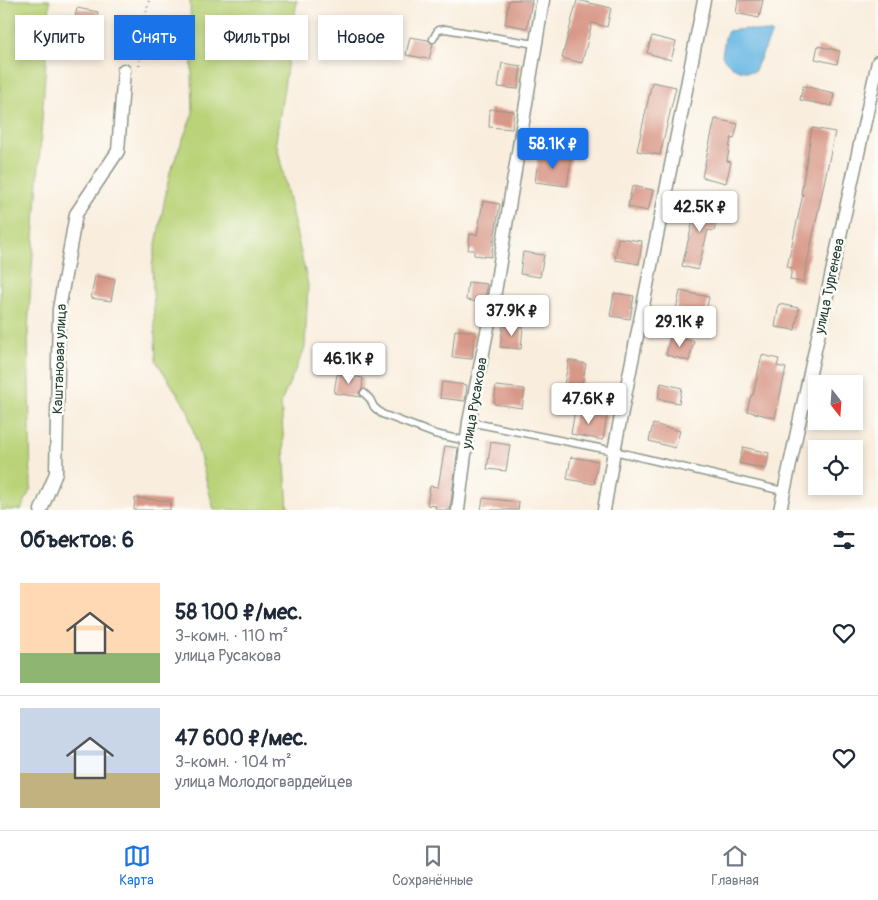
<!DOCTYPE html>
<html lang="ru">
<head>
<meta charset="utf-8">
<style>
	:root { --surface:#fff; --page:#f6f6f7; --text:#1f2937; --muted:#747a83; --line:#e0e1e3; --accent:#1a73e8 }
	body { margin:0; font-family:Pangolin,sans-serif; background:var(--page); color:var(--text); height:100vh; display:flex; flex-direction:column; font-size:19px; white-space:nowrap }
	* { box-sizing:border-box; margin:0 }
	p { font-size:16px; color:var(--muted) }
	.icon { flex:none; width:28px; height:28px; fill:none; stroke:currentColor; stroke-width:2; stroke-linecap:round; stroke-linejoin:round }
	.map { position:relative; height:510px; overflow:hidden }
	.details { display:flex; flex-direction:column; background:var(--surface); flex:1 }
	.details>* { flex:none }
	.hud { position:absolute; left:15px; top:15px; width:500px; height:45px; display:flex; gap:10px }
	.needle { width:32px; rotate:163deg }
	.tools { position:absolute; left:808px; top:375px; display:grid; gap:10px }
	.tools a { display:grid; place-items:center; width:55px; height:55px; border-radius:0px; background:var(--surface); box-shadow:0 2px 8px #0003; font-size:25px }
	.price { position:absolute; translate:-50% -42px; padding:0 11px; border-radius:5px; background:#fff; color:#222; font-size:16px; line-height:32px; filter:drop-shadow(0 1px 2px #0008) }
	.price::after { content:''; position:absolute; left:50%; top:30px; width:15px; height:11px; margin-left:-8px; background:inherit; clip-path:polygon(0 0,100% 0,50% 100%) }
	.price.on { background:var(--accent); color:#fff }
	ul { padding:0; list-style:none }
	li { display:flex; align-items:center; gap:15px; height:125px; padding:0 20px }
	li+li { border-top:1px solid var(--line) }
	li span { display:grid; place-items:center; flex:none; width:140px; height:100px; border-radius:0px; color:#555 }
	li>.icon { margin-inline-start:auto }
	span .icon { width:60px; height:60px; fill:#fffc; stroke-width:1 }
	li b { font-size:21px }
	h2 { display:flex; justify-content:space-between; align-items:center; height:60px; padding:0 20px; font-size:21px }
	.chip { padding:0 18px; border-radius:0px; background:var(--surface); box-shadow:0 2px 8px #0003; font-size:18px; line-height:45px }
	.chip.on { background:var(--accent); color:#fff }
	.tab-bar { display:flex; justify-content:space-around; align-items:center; height:70px; border-top:1px solid var(--line); background:var(--surface); font-size:14px; color:var(--muted) }
	.tab-bar a { display:grid; justify-items:center; gap:2px }
	.tab-bar .on { color:var(--accent) }
	.map>svg:first-child { display:block }
</style>
</head>
<body>
<div class="map">
<svg width="878" height="510" viewBox="0 0 878 510">
	<rect width="100%" height="100%" fill="#fdfcf7"/>
	<filter id="ink" filterUnits="userSpaceOnUse"><feTurbulence type="fractalNoise" baseFrequency=".02" numOctaves="2"/><feDisplacementMap in="SourceGraphic" scale="10" xChannelSelector="R" yChannelSelector="G"/><feConvolveMatrix kernelMatrix="1 2 1 2 8 2 1 2 1" color-interpolation-filters="sRGB"/></filter>
	<filter id="wash" filterUnits="userSpaceOnUse"><feTurbulence type="fractalNoise" baseFrequency=".0096" numOctaves="4" result="noise"/><feDisplacementMap in="SourceGraphic" scale="20" xChannelSelector="R" yChannelSelector="G"/><feGaussianBlur stdDeviation="1.12" result="paint"/><feColorMatrix in="noise" values="0 0 0 0 0 0 0 0 0 0 0 0 0 0 0 0 0 1.4 0 .05"/><feComposite in="paint" operator="in"/></filter>
	<g filter="url(#wash)">
		<rect width="100%" height="100%" fill="#f9eede"/>
		<path fill="#bad378" stroke="#6c8856" d="M0,0H50L28,328L31,488L21,510H0Z
			M190,0H297L276,141L308,285L305,348L281,402L288,510H214L188,410L156,361L152,265L170,172L193,113Z"/>
		<path fill="#6ab8e4" stroke="#447a8c" d="M746,29L772,33L754,72C739,71 731,69 722,56L725,37L728,31Z"/>
		<g id="blocks">
			<path fill="#d89888" d="M509,0H532L527,28L505,24Z
				M577,0L611,8L607,27L592,23L582,63L562,58Z
				M738,0H763L759,18L736,13Z
				M77,8L98,12L93,37L72,33Z
				M652,36L676,42L671,60L647,53Z
				M410,37L428,40L433,44L429,59L406,55Z
				M818,46L840,51L837,64L815,59Z
				M502,63L521,66L518,89L498,87Z
				M652,82L676,87L660,155L637,151Z
				M803,86L834,93L832,106L800,100Z
				M490,109L514,111L512,129L489,127Z
				M715,119L738,124L734,139L731,138L727,161L731,162L726,183L702,177Z
				M812,128L835,132L803,282L790,280L792,268L787,267L803,194H801Z
				M539,154L571,159L567,186L535,182Z
				M632,186L653,190L648,211L628,207Z
				M698,200L721,206L714,231L708,230L698,270L682,266Z
				M483,201L500,204L491,257L474,255V250H468L470,234L477,235Z
				M618,238L642,241L639,264L615,260Z
				M523,252L544,255L540,277L520,274Z
				M95,276L115,279L111,301L91,298Z
				M468,282L487,284L485,303L466,300Z
				M680,291L709,297L705,316L676,309Z
				M614,293L634,296L630,319L610,316Z
				M779,304L799,308L795,330L775,327Z
				M503,324L523,327L521,349L500,347Z
				M455,330L475,332L472,359L452,357Z
				M670,336L694,341L689,361L666,355Z
				M762,355L779,359L777,366L786,368L775,418L747,411L751,395H753Z
				M569,360L586,364L581,389L564,385Z
				M337,374L363,378L362,389L359,392L361,397L334,393Z
				M442,382L467,385L465,401L440,398Z
				M661,383L682,388L679,403L658,399Z
				M496,386L525,389L522,408L494,404Z
				M575,410L607,415L603,440L571,434Z
				M653,424L680,431L675,448L649,441Z
				M491,442L510,445L506,471L487,469Z
				M445,446L458,448L450,510H435L436,506L427,505L430,486L438,487Z
				M743,447L769,453L766,469L739,463Z
				M571,457L598,461L594,484L567,479Z
				M135,498L170,501V510H134Z
				M483,498L519,502L518,510H481Z"/>
		</g>
	</g>
	<g filter="url(#ink)">
		<use href="#blocks" fill-opacity="0" stroke="#8c9689" stroke-width="1"/>
		<g fill="none" stroke-linecap="round" stroke-linejoin="round">
			<g stroke="#8c9689" stroke-width="9">
				<path id="lane" d="M433,39L438,30L445,29L535,44
					M364,393L370,399L374,407L382,414L435,434L467,441
					M469,422L614,451L783,491"/>
			</g>
			<g stroke="#8c9689" stroke-width="15">
				<path id="street" d="M41,510L56,473L59,309L76,214L118,151L124,70
					M458,510L469,422L495,292L543,0
					M604,510L614,451L704,0
					M780,510L878,62"/>
			</g>
			<path stroke="#8c9689" stroke-width="2.5" stroke-dasharray="1 4" stroke-linecap="butt" d="M136,68H139L142,31L149,0"/>
			<use href="#lane" stroke="#fff" stroke-width="6"/>
			<use href="#street" stroke="#fff" stroke-width="12"/>
		</g>
	</g>
	<g text-anchor="middle" stroke-width="5" stroke-linejoin="round" paint-order="stroke">
		<g font-size="14" fill="#1f3d34" stroke="#fdfcf7">
			<text transform="translate(829 286) rotate(-78)" y="5">улица Тургенева</text>
			<text transform="translate(59 359) rotate(-88)" y="5">Каштановая улица</text>
			<text transform="translate(474 403) rotate(-80)" y="5">улица Русакова</text>
		</g>
	</g>
</svg>
<div class="tools">
<a><svg class="needle" viewBox="-14 -14 28 28"><path d="M0-13l5 13h-10z" fill="#e53935"/><path d="M0 13l5-13h-10z" fill="#747a83"/></svg></a>
<a><svg class="icon" aria-label="locate" viewBox="0 0 24 24"><circle cx="12" cy="12" r="6"/><path d="M12 2v4M12 18v4M2 12h4M18 12h4"/></svg></a>
</div>
<b class="price on" style="left:553px;top:170px">58.1K ₽</b>
<b class="price" style="left:700px;top:233px">42.5K ₽</b>
<b class="price" style="left:512px;top:337px">37.9K ₽</b>
<b class="price" style="left:680px;top:348px">29.1K ₽</b>
<b class="price" style="left:349px;top:385px">46.1K ₽</b>
<b class="price" style="left:589px;top:425px">47.6K ₽</b>
<div class="hud">
<a class="chip">Купить</a>
<a class="chip on">Снять</a>
<a class="chip">Фильтры</a>
<a class="chip">Новое</a>
</div>
</div>
<section class="details">
<h2>Объектов: 6<svg class="icon" aria-label="filters" viewBox="0 0 24 24"><path d="M4 7h16M4 17h16"/><circle cx="9" cy="7" r="2"/><circle cx="15" cy="17" r="2"/></svg></h2>
<ul>
<li><span style="background:linear-gradient(#ffd9b3 70%,#8fb573 0)"><svg class="icon" aria-label="home" viewBox="0 0 24 24"><path d="M3 11l9-7 9 7M6 9v11h12V9"/></svg></span><div><b>58 100 ₽/мес.</b><p>3-комн. · 110 m²</p><p>улица Русакова</p></div><svg class="icon" aria-label="heart" viewBox="0 0 24 24"><path d="M12 20l-8-8c-3-5 5-10 8-4 3-6 11-1 8 4z"/></svg></li>
<li><span style="background:linear-gradient(#c9d6e8 65%,#c2b280 0)"><svg class="icon" aria-label="home" viewBox="0 0 24 24"><path d="M3 11l9-7 9 7M6 9v11h12V9"/></svg></span><div><b>47 600 ₽/мес.</b><p>3-комн. · 104 m²</p><p>улица Молодогвардейцев</p></div><svg class="icon" aria-label="heart" viewBox="0 0 24 24"><path d="M12 20l-8-8c-3-5 5-10 8-4 3-6 11-1 8 4z"/></svg></li>
</ul>
</section>
<nav class="tab-bar">
<a class="on"><svg class="icon" aria-label="map" viewBox="0 0 24 24"><path d="M3 6l6-2 6 2 6-2v14l-6 2-6-2-6 2zM9 4v14M15 6v14"/></svg>Карта</a>
<a><svg class="icon" aria-label="saved" viewBox="0 0 24 24"><path d="M7 4h10v16l-5-4-5 4z"/></svg>Сохранённые</a>
<a><svg class="icon" aria-label="home" viewBox="0 0 24 24"><path d="M3 11l9-7 9 7M6 9v11h12V9"/></svg>Главная</a>
</nav>
</body>
</html>
